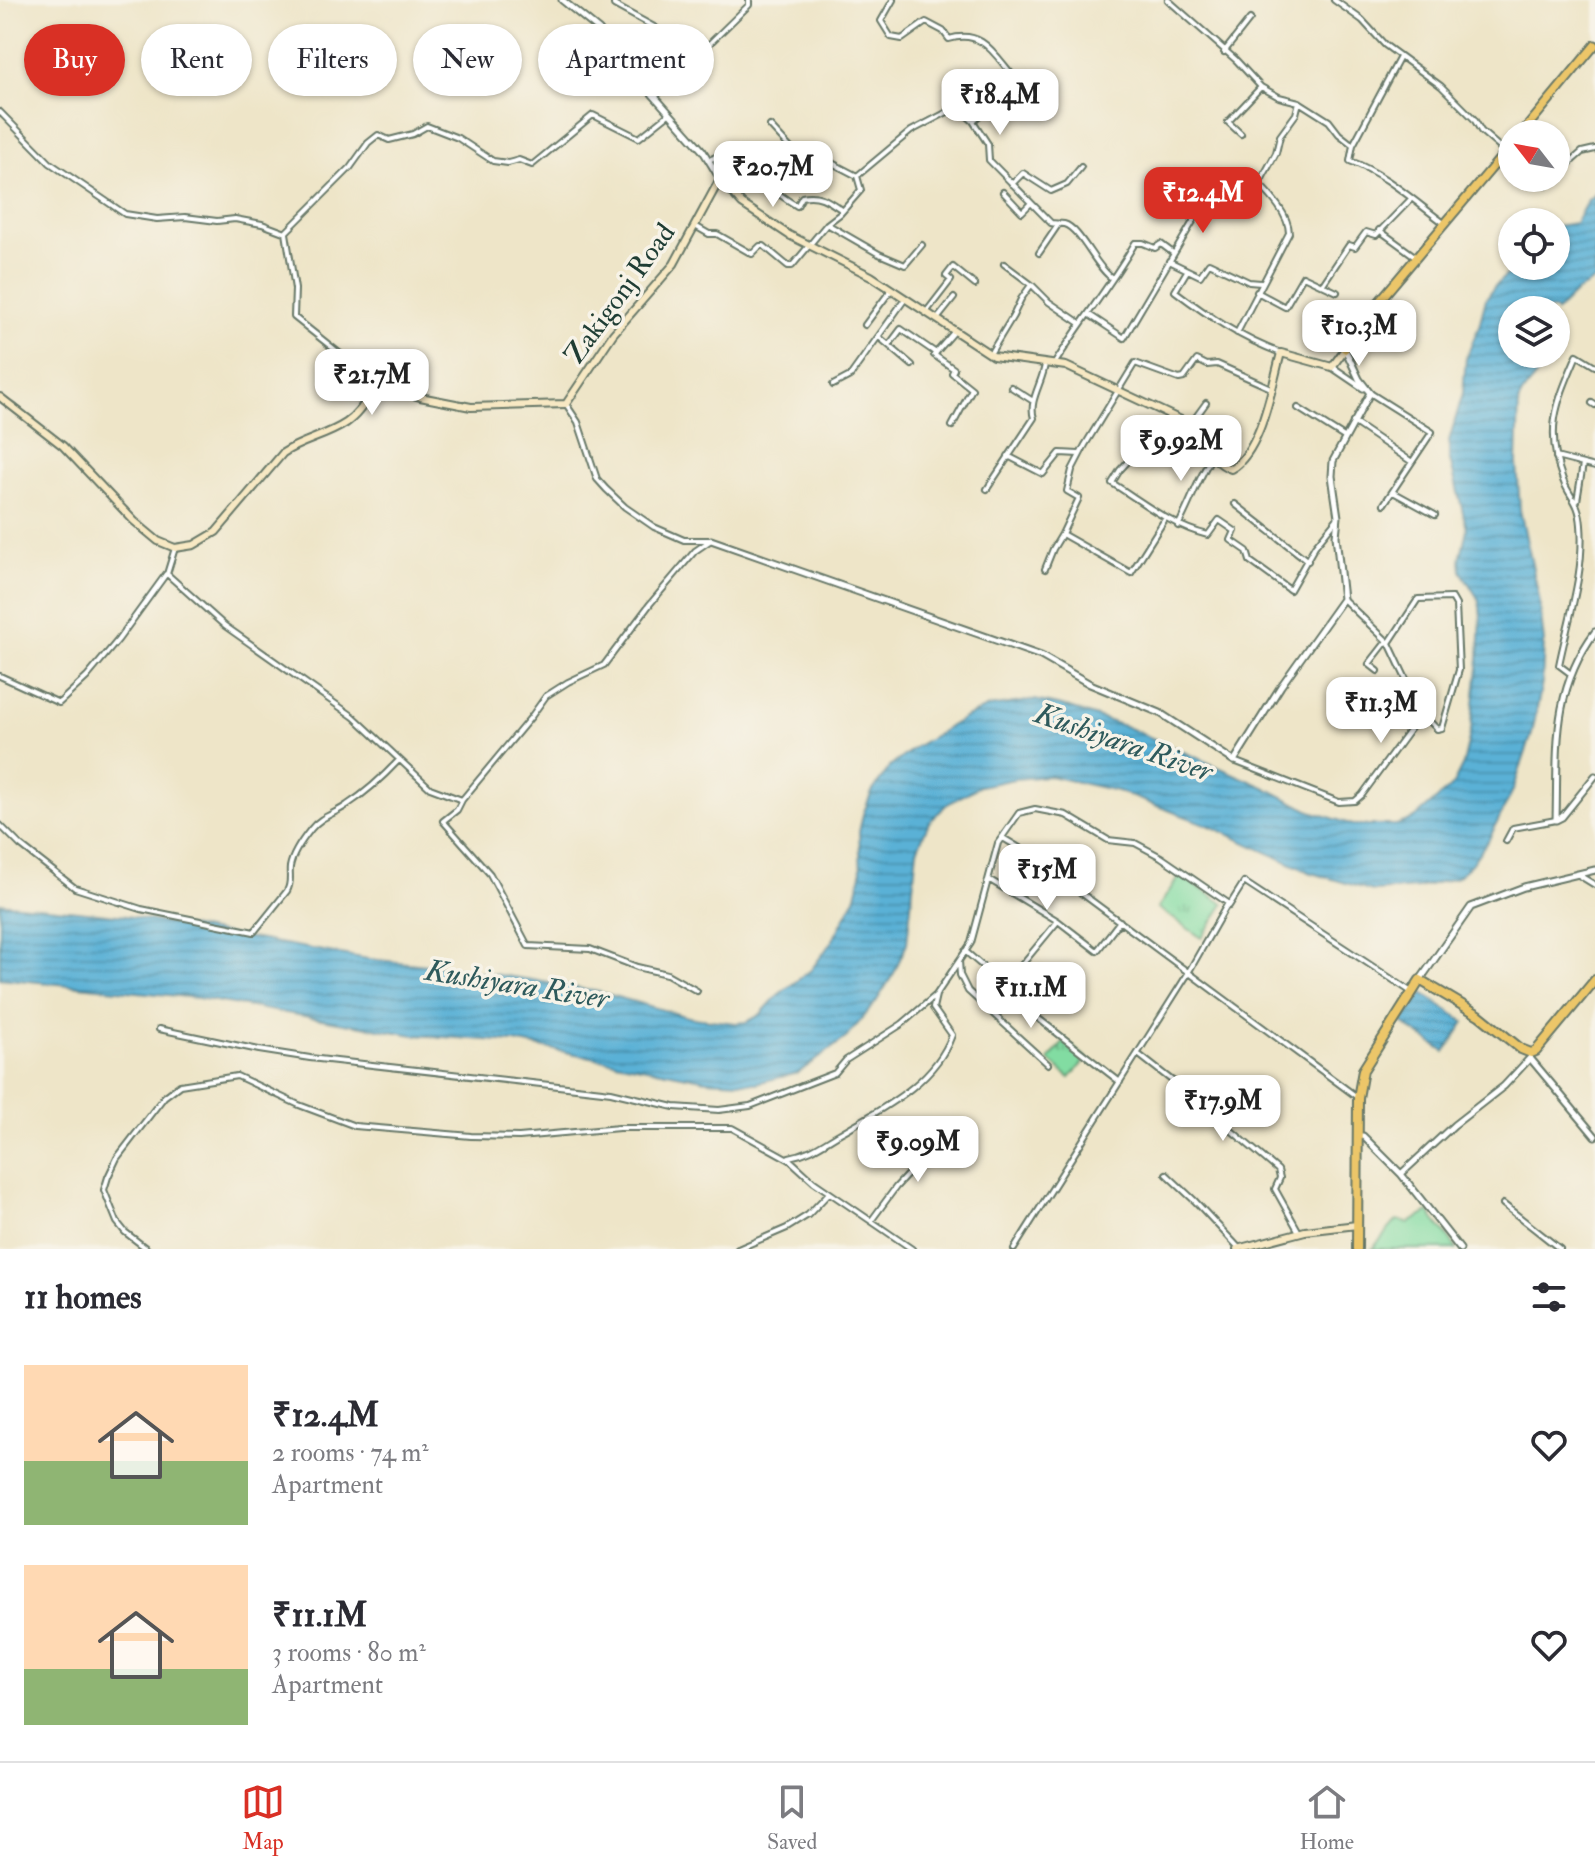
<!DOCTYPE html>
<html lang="en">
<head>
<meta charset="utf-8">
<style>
	:root { --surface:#fff; --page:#f7f7f7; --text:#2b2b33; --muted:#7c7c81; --line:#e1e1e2; --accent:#d93025 }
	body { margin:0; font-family:"IM FELL Double Pica",serif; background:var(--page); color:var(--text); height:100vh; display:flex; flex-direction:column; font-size:30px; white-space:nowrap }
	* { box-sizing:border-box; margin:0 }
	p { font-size:26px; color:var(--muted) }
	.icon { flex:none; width:44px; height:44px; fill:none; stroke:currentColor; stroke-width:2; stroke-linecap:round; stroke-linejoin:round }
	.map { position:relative; height:1249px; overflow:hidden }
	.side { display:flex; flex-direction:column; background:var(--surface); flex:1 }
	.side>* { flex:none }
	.guide { position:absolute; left:24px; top:24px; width:800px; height:72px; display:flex; gap:16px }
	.needle { width:52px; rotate:301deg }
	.buttons { position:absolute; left:1498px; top:120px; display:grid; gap:16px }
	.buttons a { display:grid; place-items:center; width:72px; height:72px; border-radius:50%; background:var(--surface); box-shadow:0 2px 6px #0004; font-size:40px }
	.price { position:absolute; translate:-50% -68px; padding:0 18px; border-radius:16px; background:#fff; color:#222; font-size:26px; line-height:52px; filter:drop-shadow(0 2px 4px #0008) }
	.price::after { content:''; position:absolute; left:50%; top:48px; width:24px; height:18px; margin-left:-12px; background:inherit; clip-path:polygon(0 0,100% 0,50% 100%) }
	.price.on { background:var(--accent); color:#fff }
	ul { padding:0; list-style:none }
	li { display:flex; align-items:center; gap:24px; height:200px; padding:0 24px }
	li span { display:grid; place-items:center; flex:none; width:224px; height:160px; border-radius:0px; color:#555 }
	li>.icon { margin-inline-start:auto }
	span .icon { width:96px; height:96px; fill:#fffc; stroke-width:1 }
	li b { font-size:34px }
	h2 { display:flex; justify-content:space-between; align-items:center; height:96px; padding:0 24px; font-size:34px }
	.pill { padding:0 28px; border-radius:36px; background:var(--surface); box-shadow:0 2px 6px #0004; font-size:28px; line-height:72px }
	.pill.on { background:var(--accent); color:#fff }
	.dock { display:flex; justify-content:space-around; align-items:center; height:112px; border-top:2px solid var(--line); background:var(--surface); font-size:22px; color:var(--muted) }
	.dock a { display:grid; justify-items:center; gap:4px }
	.dock .on { color:var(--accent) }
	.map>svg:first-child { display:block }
</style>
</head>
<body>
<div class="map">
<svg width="1595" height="1249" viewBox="0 0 1595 1249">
	<defs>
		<pattern id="grass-tufts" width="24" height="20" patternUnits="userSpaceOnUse" patternTransform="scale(2)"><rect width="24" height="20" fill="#82dca2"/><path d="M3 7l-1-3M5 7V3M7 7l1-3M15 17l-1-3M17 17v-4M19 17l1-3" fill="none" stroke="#6ab485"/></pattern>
		<pattern id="water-rules" width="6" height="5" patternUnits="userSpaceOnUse" patternTransform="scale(2)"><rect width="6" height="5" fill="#5ab1d6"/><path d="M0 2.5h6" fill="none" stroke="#4a91ae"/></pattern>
	</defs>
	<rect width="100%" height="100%" fill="#f7f3e8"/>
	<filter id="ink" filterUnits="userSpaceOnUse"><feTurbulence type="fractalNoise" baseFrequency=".0125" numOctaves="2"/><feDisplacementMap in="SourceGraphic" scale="16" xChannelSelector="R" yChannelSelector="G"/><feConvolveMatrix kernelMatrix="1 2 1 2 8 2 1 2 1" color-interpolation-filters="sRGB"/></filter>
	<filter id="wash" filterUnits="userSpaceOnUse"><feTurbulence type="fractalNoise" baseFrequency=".006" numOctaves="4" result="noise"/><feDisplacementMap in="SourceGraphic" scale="32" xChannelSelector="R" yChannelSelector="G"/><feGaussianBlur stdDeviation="1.8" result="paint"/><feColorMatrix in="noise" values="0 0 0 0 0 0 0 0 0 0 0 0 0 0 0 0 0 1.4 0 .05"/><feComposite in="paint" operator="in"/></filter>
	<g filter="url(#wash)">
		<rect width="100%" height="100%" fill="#eee5c8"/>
		<path fill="url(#grass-tufts)" stroke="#508c6b" stroke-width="2" d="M1180,875L1224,904L1202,938L1158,908Z
			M1065,1041L1087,1058L1070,1078L1048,1060Z"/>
		<path fill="#82dca2" stroke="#508c6b" stroke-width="2" d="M1429,1212L1457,1249H1372L1397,1220L1409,1223Z"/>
		<path fill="url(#water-rules)" stroke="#3c7785" stroke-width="2" d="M1595,194V280L1576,292L1556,312V310H1512V354H1546C1540,380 1528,380 1519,400L1517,463L1520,510L1539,597L1544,642L1542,683L1532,734L1513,790L1489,839L1471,864L1457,877L1418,888L1373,891L1309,872L1208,825L1117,791L1050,776L1014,779L980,786L946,805L929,822L917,850L907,943L894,973L876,1002L847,1037L798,1073L756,1083L707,1080L515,1042L414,1035L198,998L0,978V903L126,916L368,959L446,967L532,980L599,992L692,1018L736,1023L747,1022L760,1015L778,995L811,970L833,940L856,896L861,874L859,832L863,814L872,792L890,767L915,747L964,718L989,707L1035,700L1066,707L1124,726L1264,787L1308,810L1353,825H1397L1415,818L1452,786L1463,764L1471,730L1479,659L1481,615L1479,600L1461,571L1460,560L1467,529L1449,456V441L1463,393L1466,358L1479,326L1486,299L1494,287L1516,266H1556V226L1575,223L1588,200Z
			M1423,993L1465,1022L1445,1052L1402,1023Z"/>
	</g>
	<g filter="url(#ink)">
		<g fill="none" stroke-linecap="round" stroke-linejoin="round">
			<g stroke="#677868" stroke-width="8">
				<path id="minor" d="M614,0V5L656,28L659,39L643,82
					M893,0L881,21L891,37L902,39L926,22L943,31L949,39C983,29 994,54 1014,77L1003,89L1001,96L973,121L988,144L989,160L1051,223C1055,224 1059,223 1064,224C1080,228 1096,268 1112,278
					M1168,0L1236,60L1261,87L1279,97L1299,102L1329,121L1339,134L1353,145
					M1334,0L1362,20L1385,45L1441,86L1474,119L1481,131L1512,158
					M1224,52L1250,19
					M1400,57L1353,145L1350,161C1384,173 1414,201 1444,223
					M656,96L749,5V0
					M0,112L50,163L125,214L157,219L185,217L217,221L235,219L262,224L286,233L295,289L294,317L378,384
					M1241,134L1228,122L1261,87
					M709,160L725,153C739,173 752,171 766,184C776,192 785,199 797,206L802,197C819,193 829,201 842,210
					M1556,175L1582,152L1595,149
					M857,176L911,131L957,107L973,121
					M1539,178L1546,185L1553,178
					M1012,184L1023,173L1051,191L1067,184L1081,167
					M1003,192L1022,212L1030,204
					M827,224L879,254L905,265L922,245
					M695,226L709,234H717L752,254L760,246H764L788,266H792L827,224L840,214L861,190L857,176L832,163L819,164L806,160L793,151L770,126
					M1379,230L1416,257
					M286,232L350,168L368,143L378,135L389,140L413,134L427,126L458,138L493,161L508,163L519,160L532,165L593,115L639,138L669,114
					M1039,253L1058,225
					M1169,261L1200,276L1209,263L1249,282L1261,283
					M1004,264L1032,285L1049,302L1080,323
					M1187,271L1175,291C1208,316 1242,339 1281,353
					M1323,284L1349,245L1355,247L1366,232L1376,235L1411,199
					M1257,292L1285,307L1303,276L1337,292
					M927,311L951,280L946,276L953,267L975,285
					M1088,314L1124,338L1204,203L1222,180L1243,172L1259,184L1276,153L1280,136L1296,114L1299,102
					M938,318L954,298
					M865,325L891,290
					M1237,333L1289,233C1289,215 1271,196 1259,184
					M879,337L912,365
					M889,345L901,329L936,353
					M990,354L1013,316L1021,299L1031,285
					M1055,363C1081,321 1111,285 1135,243H1143L1155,248L1161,244L1173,253
					M833,385L850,376L905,299
					M1011,387L1033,401
					M1370,393L1432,432L1384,504
					M1592,403L1595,405
					M566,404L578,422L597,479L606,489L625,507L654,527L684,540H709
					M1298,408L1344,437
					M1171,415L1120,470L1112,483C1144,503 1171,526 1208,535L1219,520L1235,531L1231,540L1247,551L1250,561L1290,590L1315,546L1337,519
					M1353,422L1412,462
					M1190,425L1206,403
					M952,426L972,389L952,373L954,369L934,355L954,332
					M1008,456L1043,474L1060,453L1079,454
					M1556,457L1595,467
					M987,489L1034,418C1028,401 1043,382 1045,364
					M1393,492L1435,515
					M1577,501L1583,464
					M1235,504L1308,561
					M1178,526C1191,502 1198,478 1213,455
					M1062,534L1079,498L1067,491L1072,470L1085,445L1135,363L1179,379L1184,378L1197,360L1207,365L1217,364L1273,389
					M175,548L167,574L225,626L354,717L430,788L462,800L531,717L546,696L568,682L604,665L650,604L695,551L711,540
					M1045,569L1053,549L1062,534L1131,573L1165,519
					M1389,643L1418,599L1452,598L1456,605L1459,670L1442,728L1437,729L1422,713
					M1378,671L1369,664L1387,641
					M1571,674L1559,665C1568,620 1585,572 1581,525C1579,500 1570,499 1563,480C1544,429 1557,402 1577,355L1595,366
					M0,676L59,703L87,677L118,640L166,574
					M1234,761L1339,802L1355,801L1362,795L1422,713L1389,643L1343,599
					M462,800L457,810L443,821L490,874L528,946L590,949L637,967L667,974L697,991
					M0,825L20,845L75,888L141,909L254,932L287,891C292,882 289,876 290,867C292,855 303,839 311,829C321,816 335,814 347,805C367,792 383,777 399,760
					M1003,838L1023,850L1357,1097
					M1506,841L1513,828L1556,820
					M1577,874L1595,885
					M990,880L1058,921
					M1229,906L1244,882L1410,991
					M965,951L1008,988L1039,1019L1120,1082
					M959,961L960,975L968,991L1048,1064
					M1006,984L1058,921L1097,951L1120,921
					M159,1029L259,1050L310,1058L611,1092L674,1107L719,1110L750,1106L835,1073L846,1060L902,1024L936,995
					M1138,1054L1179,1086L1278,1170L1280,1178L1275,1189L1299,1232
					M789,1157C812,1153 824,1142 844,1131C885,1107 935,1082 952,1035L933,1008L936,995L971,943L998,843L1019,813L1035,809L1066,815L1108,840L1135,843L1161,857L1228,903L1188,973
					M1166,1174L1195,1201L1239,1248
					M1503,1204L1560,1249
					M871,1221L896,1187L955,1123L967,1135
					M147,1249L125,1232L117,1222L104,1190L108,1177L117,1158L164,1097L180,1085L237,1076L299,1105L355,1126L471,1136L519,1137L619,1128H732L790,1160L814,1182L912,1249
					M738,1249L787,1228L808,1215L829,1193
					M1014,1249L1189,972"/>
			</g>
			<g stroke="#677868" stroke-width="9">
				<path id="tertiary" d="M562,0L599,30L616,53L703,151L720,179
					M1345,349L1359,379L1370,393
					M1332,367L1363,388
					M711,540L1041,656L1090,684L1160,713L1234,761L1281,686L1343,599L1336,536L1338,517L1332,476L1333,461L1370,393
					M1556,820C1558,749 1551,692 1595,632
					M1556,820L1562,817L1595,776
					M1420,980L1471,907L1524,887L1595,870
					M1530,1058L1595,1136
					M1359,1136H1363L1401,1174L1460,1249
					M1401,1174L1454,1125L1504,1086L1530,1058"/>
			</g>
			<g stroke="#677868" stroke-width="10">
				<path id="secondary" d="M0,397L63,446L134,521L158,541L175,548L194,545L216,532L283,453C302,440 327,436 346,423C360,414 368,397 378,384L420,397L471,407L566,404L613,334L674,264L720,179L742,204L789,235L871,276L993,356L1066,366L1181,420C1201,432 1209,462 1231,469C1262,451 1272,385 1281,353L1332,367L1345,349
					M1237,1249L1305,1231L1357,1225"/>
			</g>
			<g stroke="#677868" stroke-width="11">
				<path id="primary" d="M1521,134L1595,45
					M1345,349L1377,304L1512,144"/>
			</g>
			<g stroke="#677868" stroke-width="12">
				<path id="trunk" d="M1357,1249L1358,1098L1363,1070L1420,980L1479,1015L1521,1049L1531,1053L1536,1051L1595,980"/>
			</g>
			<use href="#minor" stroke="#fff" stroke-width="4"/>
			<use href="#tertiary" stroke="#fff" stroke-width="5"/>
			<use href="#secondary" stroke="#f7e8c3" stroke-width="6"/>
			<use href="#primary" stroke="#ecc669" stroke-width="7"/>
			<use href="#trunk" stroke="#ecc669" stroke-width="8"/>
		</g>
	</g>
	<g text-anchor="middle" stroke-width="7" stroke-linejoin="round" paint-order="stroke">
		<g font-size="28" fill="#1f3d34" stroke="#f7f3e8">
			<text transform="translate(619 293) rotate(-54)" y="10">Zakigonj Road</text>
		</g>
		<g font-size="30" font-style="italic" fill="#2e5a5c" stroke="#f7f3e8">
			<text transform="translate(1124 742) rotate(19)" y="10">Kushiyara River</text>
			<text transform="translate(517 984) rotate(9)" y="10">Kushiyara River</text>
		</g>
	</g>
</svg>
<div class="buttons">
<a><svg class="needle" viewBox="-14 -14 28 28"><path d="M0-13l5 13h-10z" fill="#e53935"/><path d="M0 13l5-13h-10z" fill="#7c7c81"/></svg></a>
<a><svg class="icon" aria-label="locate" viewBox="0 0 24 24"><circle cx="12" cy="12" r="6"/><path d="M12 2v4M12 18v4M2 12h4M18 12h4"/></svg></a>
<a><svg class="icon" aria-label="layers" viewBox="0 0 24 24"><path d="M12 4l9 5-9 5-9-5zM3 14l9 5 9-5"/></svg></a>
</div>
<b class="price" style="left:1000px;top:137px">₹18.4M</b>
<b class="price" style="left:773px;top:209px">₹20.7M</b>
<b class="price on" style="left:1203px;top:235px">₹12.4M</b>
<b class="price" style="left:1359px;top:368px">₹10.3M</b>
<b class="price" style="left:372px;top:417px">₹21.7M</b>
<b class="price" style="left:1181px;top:483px">₹9.92M</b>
<b class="price" style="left:1381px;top:745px">₹11.3M</b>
<b class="price" style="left:1047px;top:912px">₹15M</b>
<b class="price" style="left:1031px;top:1030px">₹11.1M</b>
<b class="price" style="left:1223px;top:1143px">₹17.9M</b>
<b class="price" style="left:918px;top:1184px">₹9.09M</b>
<div class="guide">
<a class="pill on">Buy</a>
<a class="pill">Rent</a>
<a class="pill">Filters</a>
<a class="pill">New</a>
<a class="pill">Apartment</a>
</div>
</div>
<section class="side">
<h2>11 homes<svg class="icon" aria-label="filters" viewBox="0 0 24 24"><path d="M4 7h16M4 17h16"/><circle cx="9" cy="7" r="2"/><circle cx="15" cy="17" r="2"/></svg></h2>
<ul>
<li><span style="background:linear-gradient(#ffd9b3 60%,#8fb573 0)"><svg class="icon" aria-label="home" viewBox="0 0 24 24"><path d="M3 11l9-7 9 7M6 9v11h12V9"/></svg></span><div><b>₹12.4M</b><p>2 rooms · 74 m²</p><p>Apartment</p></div><svg class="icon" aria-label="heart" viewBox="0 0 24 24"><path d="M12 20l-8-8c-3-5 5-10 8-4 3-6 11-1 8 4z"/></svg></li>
<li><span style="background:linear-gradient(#ffd9b3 65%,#8fb573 0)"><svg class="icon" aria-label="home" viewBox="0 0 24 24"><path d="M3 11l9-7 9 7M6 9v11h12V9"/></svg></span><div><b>₹11.1M</b><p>3 rooms · 80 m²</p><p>Apartment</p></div><svg class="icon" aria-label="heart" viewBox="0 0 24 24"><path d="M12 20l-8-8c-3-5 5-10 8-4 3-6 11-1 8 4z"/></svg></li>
</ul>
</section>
<nav class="dock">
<a class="on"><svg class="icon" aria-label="map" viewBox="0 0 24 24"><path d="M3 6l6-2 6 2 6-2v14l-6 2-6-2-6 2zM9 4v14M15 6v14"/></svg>Map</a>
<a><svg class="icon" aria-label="saved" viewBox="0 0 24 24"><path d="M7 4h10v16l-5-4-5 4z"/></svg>Saved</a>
<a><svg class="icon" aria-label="home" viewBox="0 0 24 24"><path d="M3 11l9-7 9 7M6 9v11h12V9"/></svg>Home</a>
</nav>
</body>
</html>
